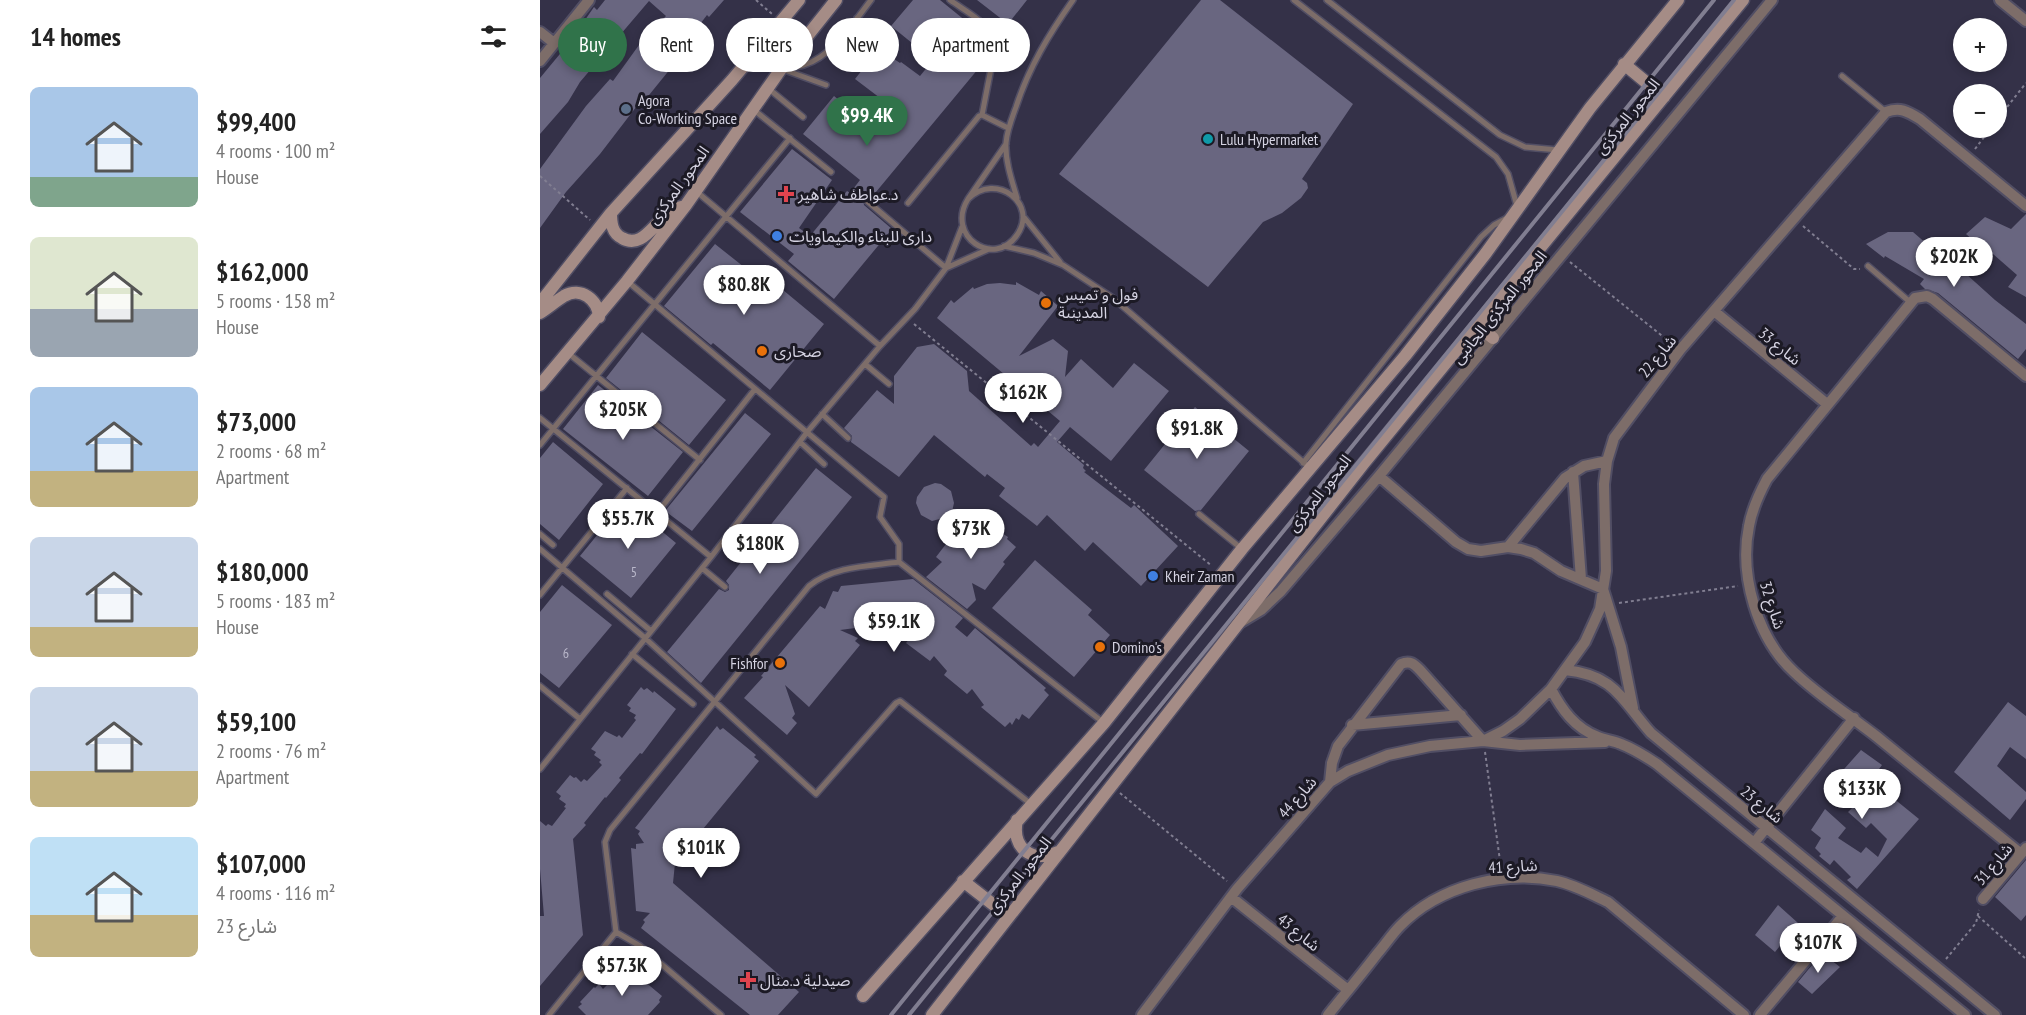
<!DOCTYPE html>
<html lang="en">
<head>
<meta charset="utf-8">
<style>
	:root { --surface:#fff; --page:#f6f6f6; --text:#222; --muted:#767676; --accent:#30734a }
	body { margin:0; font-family:"PT Sans Narrow","Noto Sans Arabic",sans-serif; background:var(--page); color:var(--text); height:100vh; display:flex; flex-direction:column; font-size:22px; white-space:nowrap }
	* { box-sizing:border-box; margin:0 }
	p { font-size:20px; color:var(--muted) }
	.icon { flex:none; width:33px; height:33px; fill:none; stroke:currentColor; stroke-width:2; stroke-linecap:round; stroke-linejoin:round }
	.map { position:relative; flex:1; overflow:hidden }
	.details { display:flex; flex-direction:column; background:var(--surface); width:540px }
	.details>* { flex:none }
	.top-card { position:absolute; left:18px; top:18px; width:570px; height:54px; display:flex; gap:12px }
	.buttons { position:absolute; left:1413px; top:18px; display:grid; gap:12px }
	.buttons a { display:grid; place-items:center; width:54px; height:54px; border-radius:50%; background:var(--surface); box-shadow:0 3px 9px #0003; font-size:30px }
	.price { position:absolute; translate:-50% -51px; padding:0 14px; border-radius:21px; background:#fff; color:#222; font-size:20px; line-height:39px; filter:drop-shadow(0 2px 3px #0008) }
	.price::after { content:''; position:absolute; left:50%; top:36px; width:18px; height:14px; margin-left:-9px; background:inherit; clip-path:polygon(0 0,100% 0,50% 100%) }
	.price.active { background:var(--accent); color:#fff }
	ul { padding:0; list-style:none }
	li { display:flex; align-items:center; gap:18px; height:150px; padding:0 30px }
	li span { display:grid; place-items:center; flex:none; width:168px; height:120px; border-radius:9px; color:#555 }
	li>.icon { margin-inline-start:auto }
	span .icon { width:72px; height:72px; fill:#fffc; stroke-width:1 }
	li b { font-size:26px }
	h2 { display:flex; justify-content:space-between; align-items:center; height:72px; padding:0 30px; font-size:26px }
	.chip { padding:0 21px; border-radius:27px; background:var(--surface); box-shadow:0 3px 9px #0003; font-size:21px; line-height:54px }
	.chip.active { background:var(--accent); color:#fff }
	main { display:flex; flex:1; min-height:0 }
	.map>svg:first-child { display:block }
</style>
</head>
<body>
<main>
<section class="details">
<h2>14 homes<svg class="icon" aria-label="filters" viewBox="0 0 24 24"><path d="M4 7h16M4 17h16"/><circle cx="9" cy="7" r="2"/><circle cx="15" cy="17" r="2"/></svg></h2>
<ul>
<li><span style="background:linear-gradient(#a9c7e8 75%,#7fa58c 0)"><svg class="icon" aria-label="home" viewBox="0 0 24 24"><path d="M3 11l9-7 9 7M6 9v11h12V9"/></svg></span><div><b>$99,400</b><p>4 rooms · 100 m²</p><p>House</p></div></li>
<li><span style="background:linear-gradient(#dfe7d0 60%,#9aa5b1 0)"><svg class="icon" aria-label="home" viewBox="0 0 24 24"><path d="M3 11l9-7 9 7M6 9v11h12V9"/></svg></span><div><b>$162,000</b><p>5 rooms · 158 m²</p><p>House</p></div></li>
<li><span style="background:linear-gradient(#a9c7e8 70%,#c2b280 0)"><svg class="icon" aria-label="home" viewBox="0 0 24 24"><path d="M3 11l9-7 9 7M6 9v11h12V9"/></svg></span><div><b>$73,000</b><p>2 rooms · 68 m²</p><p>Apartment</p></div></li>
<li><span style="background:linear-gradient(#c9d6e8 75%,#c2b280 0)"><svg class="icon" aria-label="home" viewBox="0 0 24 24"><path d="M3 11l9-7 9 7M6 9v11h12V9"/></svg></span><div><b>$180,000</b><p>5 rooms · 183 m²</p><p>House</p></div></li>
<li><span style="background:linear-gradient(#c9d6e8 70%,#c2b280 0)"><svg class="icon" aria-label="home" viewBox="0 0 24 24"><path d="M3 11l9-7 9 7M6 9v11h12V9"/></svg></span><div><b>$59,100</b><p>2 rooms · 76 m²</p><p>Apartment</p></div></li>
<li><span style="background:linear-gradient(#bfe0f5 65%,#c2b280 0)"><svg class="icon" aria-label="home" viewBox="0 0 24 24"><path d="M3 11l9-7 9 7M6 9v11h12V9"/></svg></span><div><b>$107,000</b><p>4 rooms · 116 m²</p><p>شارع 23</p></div></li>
</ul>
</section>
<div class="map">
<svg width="1486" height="1015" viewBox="0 0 1486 1015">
	<rect width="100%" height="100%" fill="#343148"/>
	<path fill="#696680" d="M65,0H184L169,17L167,15L151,36L131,68L105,100L103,98L60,154L26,192L0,228V169L46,106L70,79L73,81L99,45L126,16L109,1L40,82L28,102L0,134V78L29,43L54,7L57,10Z
		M373,0H400L448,39L450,48L448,57L331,198L327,196L323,198L324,205L352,229L294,299L248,261L254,254L200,212L252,149L292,180L259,228L270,236L307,191L310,193L320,180L263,134L294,96L335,129L348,113L339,106L344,101L315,79L338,50L352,60L354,59L360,63L361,62L380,76L393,60L351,26Z
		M437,0H487L468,24Z
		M661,0H680L813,104L762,179L767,183L768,188L761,198L742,213L723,222L668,287L519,174Z
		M1486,214V297L1468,287L1477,275L1445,247L1443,249L1426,234L1445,217L1471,229Z
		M1348,232H1373L1403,258L1405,255L1455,300L1486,324V349L1478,359L1398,293L1385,289L1380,284L1384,279L1345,256L1344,258L1326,244Z
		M175,244L233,290L237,285L284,324L230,390L173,343L171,345L124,306Z
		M476,282L499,295L501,291L518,306L479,356L513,339L528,351L525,377L541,359L573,388L594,363L629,391L571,461L530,427L517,442L544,465L543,468L546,471L544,472L591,508L594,505L638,546L601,586L553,542L545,551L507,515L497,526L459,496L465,488L447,474L445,477L394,435L359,477L311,442L312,436L304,428L337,390L354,404V376L377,347L394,344L427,371L429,391L491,446L494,443L498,447L520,421L397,318L411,300L414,303L433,287L434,289L447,284L460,283L476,285Z
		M102,332L186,400L149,445L66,378Z
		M58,385L143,452L108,496L23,429Z
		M655,407L709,451L661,510L655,511L604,470Z
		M205,413L231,434L152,531L125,511Z
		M13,442L63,484L19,540L0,524V458Z
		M276,468L312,497L161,683L127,652L179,589L185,592L189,590V585L186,581Z
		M395,483L401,484L411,491L414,503L411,516L392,521L381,515L376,503L377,497L384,487Z
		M85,501L136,543L91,598L40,556Z
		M441,512L459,528L457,530L468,537L467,539L476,547L463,562L465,564L445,590L432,583L436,600L427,609L386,577L402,562L396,557L423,522L430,524Z
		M495,560L552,610L548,615L570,635L534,677L452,608Z
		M373,579L423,618L415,627L427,637L435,628L506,688L504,690L509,695L489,719L482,714L479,720L476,718L472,725L470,722L465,727L441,707L444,705L432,689L427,694L404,675L407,671L394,656L390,661L366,643L371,637L368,634L384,619L300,630L318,638L315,641L320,645L269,707L245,685L255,714L252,718L257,723L247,735L204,698L223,677L221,676L280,606L285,609L293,591L298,592L301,586Z
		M22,585L72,625L19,688L0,673V612Z
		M101,687L104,690L107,688L113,693L114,691L136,709L102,754L100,753L79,778L81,780L66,798L65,797L44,823L46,825L33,839L43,935L0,986V916H4L0,869V821L6,826L8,824L12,826L26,808L24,807L26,804L19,799L21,796L16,792L30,775L34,778L36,777L41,782L44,779L47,781L62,765L59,762L61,760L54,755L56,752L51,749L65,731L77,737L79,735L82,738L96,720L94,718L96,715L89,711L91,708L87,705Z
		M1468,702L1486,716V759L1470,747L1457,766L1486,792V799L1470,820L1414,772Z
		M177,726L180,730L183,728L216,755L214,757L219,761L135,863L133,883L259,992L238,1015H210L101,928L105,922L103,920L110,913L96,911L91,848L96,849V844L104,843L98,834L100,831L95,828Z
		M1321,750L1342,765L1331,780L1379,819L1317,889L1307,880L1311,877L1294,860L1290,865L1279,856L1281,854L1275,848L1281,838L1271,830L1285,809L1306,828L1298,838L1321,853L1326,847L1338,857L1347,839L1331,823L1326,828L1308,812L1315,805L1289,786Z
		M1486,860V915L1481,921L1455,897Z
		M1238,905L1258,923L1235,952L1215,935Z
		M1282,953L1300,967L1272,994L1258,982Z
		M86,966L122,996L119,1000L120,1002L108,1015H46L38,1007L42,1004L40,1002L54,987L55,988L59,984L63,989L67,985H71L74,982L73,978Z"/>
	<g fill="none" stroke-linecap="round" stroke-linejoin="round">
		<g stroke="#514e64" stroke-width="8">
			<path id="service" d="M410,0C428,13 453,24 455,48L442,115
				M754,0L956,157L968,174L977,206
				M787,0L960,135L985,147L1018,150
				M317,18L346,40
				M245,68C251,67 258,67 264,65C293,56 313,23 331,0
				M242,69L286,85
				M1302,76L1346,112
				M229,89L263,117
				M214,110L291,172
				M157,192L340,346
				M477,198C472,181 465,161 466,143C467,130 472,118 476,107C489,67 509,34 533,0
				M428,199C456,171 499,204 477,235C454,269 405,236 428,199L466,144
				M327,201L406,268
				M368,203L439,116L442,115L468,128
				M483,216L520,262
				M464,246L494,253L523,265L573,298L770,468
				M1328,266L1370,302
				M406,268L449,249
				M28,353L160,460
				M325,364L349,384
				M282,414L308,438
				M0,418L171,557
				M260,442L284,464
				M0,445L250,138
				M763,463L941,237L954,225L967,218
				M117,513L215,389
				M659,514L702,549
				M0,534L13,545
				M0,549L105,638L276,794L356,703L360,701L491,804
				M359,562L564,723
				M162,568L185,587
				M67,594L111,631
				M0,595L87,488
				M92,654L153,704
				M0,686L40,719
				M0,769L171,557L268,431L340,346L375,309L406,268L422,227
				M76,932L100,946L181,1015
				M50,965L69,981
				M9,1015L76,932L65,842L70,830L269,586C293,566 329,566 359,562V544L340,517L344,497L87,281"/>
		</g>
		<g stroke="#514e64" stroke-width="14">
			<path id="minor" d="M1460,0L1486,21
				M0,32L14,43
				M0,61L49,0
				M1174,311L1287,404
				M1033,472L1041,579
				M839,476L916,542L928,549L941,551L968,547L981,549L994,553L1021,571L1063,589L1081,647L1093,708
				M968,547L1025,478L1044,466L1067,461
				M701,622L721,610L741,591L839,476L1232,0
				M1025,670C1075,675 1081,699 1111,733L1455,1015
				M1011,689C1022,710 1035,728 1058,737C1066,740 1074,741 1081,744C1094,749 1105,756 1117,764L1425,1015
				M812,725L921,715
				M790,782L792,763L798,746L861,664C870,660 874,664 880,670L943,741L980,745L1065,742
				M1214,843L1314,718
				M1481,854C1433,815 1384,775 1336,736C1309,715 1279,696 1254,672C1217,638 1199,575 1209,526C1212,509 1219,494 1227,479L1375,298L1387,296L1393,299L1486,376
				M691,897L808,990
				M1443,899L1486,848
				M602,1015L697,889L790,782L808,771L848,755L890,746L943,741L963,731L980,719L1011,689L1045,642L1060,609L1066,571L1064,484L1067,461L1074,438L1140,350L1346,112C1360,107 1367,111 1380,119L1486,206
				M788,1015C804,995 821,975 837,954C845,945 852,934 860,926C899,886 963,870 1017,881C1035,885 1051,894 1068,902L1204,1015
				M1220,1015L1303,916"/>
		</g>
		<g stroke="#514e64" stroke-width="15">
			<path id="secondary" d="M1084,64L1124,97
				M71,213C71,223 72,233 82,238C99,248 110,230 121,220C127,214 134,210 141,207
				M0,303L71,213L192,80L259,0
				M0,313C8,308 16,301 24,296C41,286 58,300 59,317
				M938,326L953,338
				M0,385L87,281L146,205L241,69L296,0
				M477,820C471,848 492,864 518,852
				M423,881L468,916
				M323,996L564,723L702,549L865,356L946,253L1050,108L1138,0
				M392,1015L824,463L1203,0"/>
		</g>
		<path stroke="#817e91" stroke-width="2" stroke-dasharray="3 3" stroke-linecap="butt" d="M216,0L232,14
			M1456,121L1486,83
			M1435,149L1451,128
			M0,176L50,220
			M1263,226L1314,269H1320
			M1030,262L1131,343
			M374,324L672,566
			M1079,603L1198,586
			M945,752L961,868
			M580,793L687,881
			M1438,916L1486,959
			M1406,959L1436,923L1439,910"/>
		<use href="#service" stroke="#7d6d69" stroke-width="5"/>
		<use href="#minor" stroke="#7d6d69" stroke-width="10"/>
		<use href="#secondary" stroke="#a58c86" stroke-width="12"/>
		<path stroke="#817e91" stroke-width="4" d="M351,1015L1174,0
			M369,1015L1194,0"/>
	</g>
	<circle fill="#5c6f8a" stroke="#1c1a25" stroke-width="2" cx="86" cy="109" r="6"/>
	<circle fill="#0f9aa8" stroke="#1c1a25" stroke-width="2" cx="668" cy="139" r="6"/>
	<g fill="#e0444e" stroke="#1c1a25" stroke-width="2">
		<path d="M243 185h6v6h6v6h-6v6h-6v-6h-6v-6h6z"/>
		<path d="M205 971h6v6h6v6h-6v6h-6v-6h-6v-6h6z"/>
	</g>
	<g fill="#3f7fe0" stroke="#1c1a25" stroke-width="2">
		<circle cx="237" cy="236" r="6"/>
		<circle cx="613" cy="576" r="6"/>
	</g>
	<g fill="#e8710a" stroke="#1c1a25" stroke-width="2">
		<circle cx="506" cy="303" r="6"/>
		<circle cx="222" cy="351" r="6"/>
		<circle cx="560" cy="647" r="6"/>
		<circle cx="240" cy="663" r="6"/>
	</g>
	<g text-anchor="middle" stroke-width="6" stroke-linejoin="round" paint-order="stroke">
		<g font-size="14" fill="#bab8ca">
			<text x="94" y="577">5</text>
			<text x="26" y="658">6</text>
		</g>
		<g font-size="16" fill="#d5d3e2" stroke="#1c1a25" text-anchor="start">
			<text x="98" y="106">Agora<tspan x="98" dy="18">Co-Working Space</tspan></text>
			<text x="680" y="145">Lulu Hypermarket</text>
			<text x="258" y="200">د.عواطف شاهير</text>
			<text x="249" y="242">دارى للبناء والكيماويات</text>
			<text x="518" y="300">فول و تميس<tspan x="518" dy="18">المدينىة</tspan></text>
			<text x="234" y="357">صحارى</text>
			<text x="625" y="582">Kheir Zaman</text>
			<text x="572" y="653">Domino's</text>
			<text x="228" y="669" text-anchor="end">Fishfor</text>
			<text x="220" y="986">صيدلية د.منال</text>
		</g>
		<g font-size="16" fill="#d5d3e2" stroke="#1c1a25">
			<text transform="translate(1087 116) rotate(-51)" y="6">المحور المركزى</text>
			<text transform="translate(138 185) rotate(-54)" y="6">المحور المركزى</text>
			<text transform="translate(959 307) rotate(-51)" y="6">المحور المركزى الجانبى</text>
			<text transform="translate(1240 346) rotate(39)" y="6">شارع 33</text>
			<text transform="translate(1117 356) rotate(-51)" y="6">شارع 22</text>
			<text transform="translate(779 493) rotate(-52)" y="6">المحور المركزى</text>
			<text transform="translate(1233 605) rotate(72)" y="6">شارع 32</text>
			<text transform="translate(757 797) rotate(-49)" y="6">شارع 44</text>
			<text transform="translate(1222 804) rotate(39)" y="6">شارع 23</text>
			<text transform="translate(1453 864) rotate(-50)" y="6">شارع 31</text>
			<text transform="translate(973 866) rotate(-3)" y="6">شارع 41</text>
			<text transform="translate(479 875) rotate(-52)" y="6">المحور المركزى</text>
			<text transform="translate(759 932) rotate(39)" y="6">شارع 43</text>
		</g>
	</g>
</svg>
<div class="buttons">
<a>+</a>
<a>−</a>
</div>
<b class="price active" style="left:327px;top:147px">$99.4K</b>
<b class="price" style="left:1414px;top:288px">$202K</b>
<b class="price" style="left:204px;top:316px">$80.8K</b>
<b class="price" style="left:483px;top:424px">$162K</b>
<b class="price" style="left:83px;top:441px">$205K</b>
<b class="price" style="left:657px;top:460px">$91.8K</b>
<b class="price" style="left:88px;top:550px">$55.7K</b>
<b class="price" style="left:431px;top:560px">$73K</b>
<b class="price" style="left:220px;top:575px">$180K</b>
<b class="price" style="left:354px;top:653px">$59.1K</b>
<b class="price" style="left:1322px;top:820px">$133K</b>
<b class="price" style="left:161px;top:879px">$101K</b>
<b class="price" style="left:1278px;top:974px">$107K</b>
<b class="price" style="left:82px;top:997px">$57.3K</b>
<div class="top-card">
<a class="chip active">Buy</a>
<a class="chip">Rent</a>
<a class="chip">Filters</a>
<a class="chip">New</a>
<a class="chip">Apartment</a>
</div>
</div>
</main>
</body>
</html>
